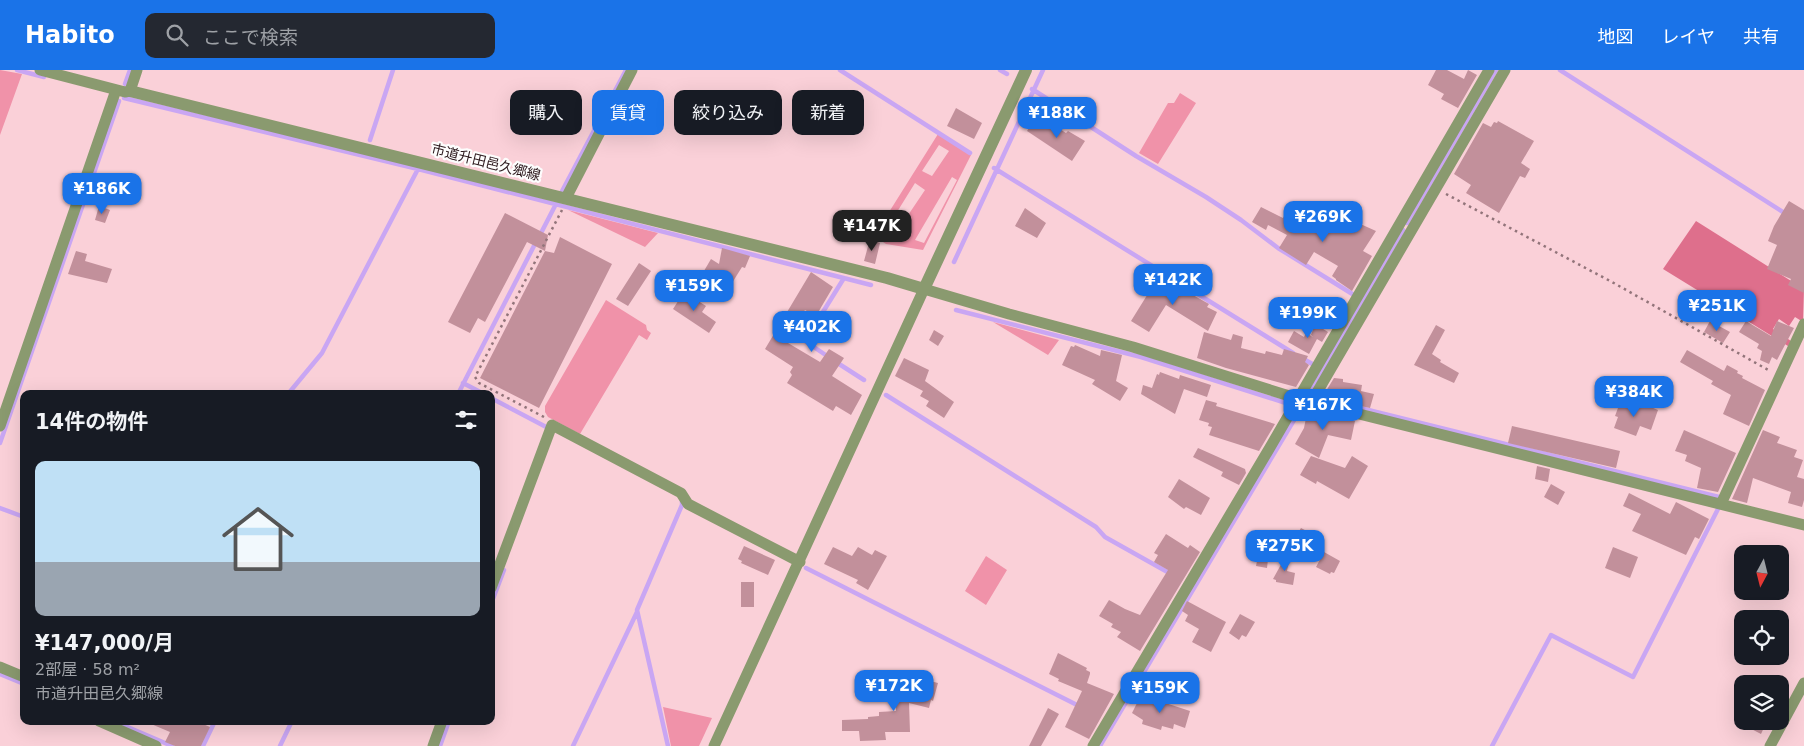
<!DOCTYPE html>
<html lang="ja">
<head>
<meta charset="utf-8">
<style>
	:root { --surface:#171b24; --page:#242831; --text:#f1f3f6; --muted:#9ea1a6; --line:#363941; --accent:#1a73e8 }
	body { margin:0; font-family:"DejaVu Sans","Noto Sans JP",sans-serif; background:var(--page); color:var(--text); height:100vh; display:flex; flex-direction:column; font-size:19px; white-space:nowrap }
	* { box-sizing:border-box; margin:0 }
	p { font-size:16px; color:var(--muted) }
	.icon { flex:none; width:28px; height:28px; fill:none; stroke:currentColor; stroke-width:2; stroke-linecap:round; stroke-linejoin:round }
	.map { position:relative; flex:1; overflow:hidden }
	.drawer { position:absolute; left:20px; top:320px; width:475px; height:335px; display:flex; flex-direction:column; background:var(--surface); border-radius:10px; box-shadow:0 5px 20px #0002 }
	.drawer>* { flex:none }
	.banner { position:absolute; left:510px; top:20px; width:475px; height:45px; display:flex; gap:10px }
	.needle { width:32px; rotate:187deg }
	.buttons { position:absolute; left:1734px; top:475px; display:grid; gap:10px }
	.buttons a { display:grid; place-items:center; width:55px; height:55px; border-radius:10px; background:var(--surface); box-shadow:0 5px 20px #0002; font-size:25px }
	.price { position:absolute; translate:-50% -42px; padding:0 11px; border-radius:10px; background:var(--accent); color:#fff; font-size:16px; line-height:32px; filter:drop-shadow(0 1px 2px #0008) }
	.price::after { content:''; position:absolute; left:50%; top:30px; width:15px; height:11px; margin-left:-8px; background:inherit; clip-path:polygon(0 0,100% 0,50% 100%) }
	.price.current { background:#222; color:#fff }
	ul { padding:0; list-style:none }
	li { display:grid; align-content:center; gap:10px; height:265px; padding:0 15px }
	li+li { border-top:1px solid var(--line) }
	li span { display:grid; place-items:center; height:155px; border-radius:10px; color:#555 }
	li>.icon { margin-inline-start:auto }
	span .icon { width:90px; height:90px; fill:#fffc; stroke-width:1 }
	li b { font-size:21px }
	h2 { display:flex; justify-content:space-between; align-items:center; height:60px; padding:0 15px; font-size:21px }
	.pill { padding:0 18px; border-radius:10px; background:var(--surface); box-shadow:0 5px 20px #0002; font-size:18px; line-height:45px }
	.pill.current { background:var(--accent); color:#fff }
	header { display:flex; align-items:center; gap:30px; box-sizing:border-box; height:70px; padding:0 25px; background:var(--accent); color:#fff }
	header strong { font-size:24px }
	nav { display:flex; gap:28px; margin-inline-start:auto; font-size:18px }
	.search { width:350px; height:45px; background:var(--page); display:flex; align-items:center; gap:12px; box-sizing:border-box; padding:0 18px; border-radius:10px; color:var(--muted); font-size:19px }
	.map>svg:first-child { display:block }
</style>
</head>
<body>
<header>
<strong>Habito</strong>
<div class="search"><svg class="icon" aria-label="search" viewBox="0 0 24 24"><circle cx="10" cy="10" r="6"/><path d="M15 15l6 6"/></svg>ここで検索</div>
<nav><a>地図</a><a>レイヤ</a><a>共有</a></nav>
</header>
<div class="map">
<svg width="1804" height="676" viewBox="0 0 1804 676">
	<rect width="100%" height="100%" fill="#fad0d8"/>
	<path fill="#f092a9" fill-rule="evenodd" d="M0,0L22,4L0,65Z
		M1180,23L1196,33L1158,94L1139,83L1168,33H1174Z
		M938,64L971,85L923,180L886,174L874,166ZM939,75L949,81L932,106L922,101ZM952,107L957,110L924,173L915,170ZM915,113L925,120L892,169L884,163Z
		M568,140L658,163L645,177Z
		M606,230L646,255L647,260L651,263L647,270L639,265L580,364L548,347L545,342V336Z
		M993,252L1059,270L1048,285Z
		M986,486L1007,500L986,535L965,521Z
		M663,637L712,648L699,676H671Z"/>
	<path fill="#de6f8c" d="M1696,151L1804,219L1803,252L1795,247L1789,256L1779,249L1773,259L1791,271L1788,276L1663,199Z"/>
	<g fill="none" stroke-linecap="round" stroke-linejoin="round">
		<path stroke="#c9a6f3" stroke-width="4.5" d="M17,0L44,7
			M840,0L970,83
			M1000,0L1007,4
			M1560,0L1786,144
			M125,14L130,0
			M1032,19L1136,86L1206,127L1241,150L1278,178L1354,225
			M124,28L418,99L871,215
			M370,70L393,0
			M994,98L1293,283
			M560,125L626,0
			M1407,153L1496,0
			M540,165L557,132
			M954,192L1043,0
			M956,240L1141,287L1286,333
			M830,288L805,271L844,208
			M1302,288L1314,295
			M836,292L864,310
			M463,313L484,324
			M1311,319L1403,160
			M288,324L322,283L418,99
			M458,324L536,172
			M886,325L1096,457L1105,467L1171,504
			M491,328L550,359
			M1324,329L1723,428
			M0,373L119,31
			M0,438L24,447
			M806,498L1079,636
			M491,534L504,500
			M0,604L24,614
			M123,655L172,676
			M203,676L215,651
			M280,676L292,651
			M440,676L449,651
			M573,676L637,542
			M668,676L637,540L682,435V430
			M1100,676L1300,340
			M1492,676L1551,565L1633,607L1719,437"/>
	</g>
	<path fill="#c2909b" d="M1436,0H1447L1464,9L1468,0L1477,5L1458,38L1441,29L1444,24L1428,15Z
		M956,38L982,53L974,69L947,56Z
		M1035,49L1053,60L1055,56L1066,63L1068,61L1085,71L1072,91L1027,61Z
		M1498,51L1534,71L1521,93L1530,99L1525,108L1520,106L1499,143L1466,123L1471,115L1454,104L1483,53L1491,57L1494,52L1497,53Z
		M1789,131L1804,140V223L1788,215L1791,209L1767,199L1777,175L1768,171L1774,156Z
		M99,136L110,140L105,153L95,150Z
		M1261,137L1283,148L1287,141L1316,157L1318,154L1325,159L1327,156L1339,162L1347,148L1376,161L1363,181L1372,186L1352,221L1336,210V209L1332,206L1338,196L1314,182L1306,195L1279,178L1287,165L1268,155L1266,160L1252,152Z
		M1025,138L1046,153L1037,168L1015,156Z
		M505,143L548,165L545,181L554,183L560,167L612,194L539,338L480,308L545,181L527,172L485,252L478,248L470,263L448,252Z
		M870,169L880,173L875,194L864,191Z
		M722,178L750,186L745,198L742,197L727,221L726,220L724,222L710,214L711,212L701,206L711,189L719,194Z
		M76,181L87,184L85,191L112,199L107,213L68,204Z
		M639,193L651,201L628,236L616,229Z
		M811,202L833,217L816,246L805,240L788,266L791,268L788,273L820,292L829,279L844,288L832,306L862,325L851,345L836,336L833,341L787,313L792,305L790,302L793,297L765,279Z
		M1159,206L1209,234L1207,237L1217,242L1208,261L1166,235L1149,262L1131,251Z
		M684,222L706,236L702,242L716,252L709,263L673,239Z
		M1710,251L1730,262L1723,273L1704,262Z
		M1746,251L1771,266L1777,251L1794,258L1777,290L1772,287L1769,294L1760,290L1762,281L1757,278L1759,274L1739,262Z
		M1315,254L1328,262L1322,272L1317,269L1309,284L1288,272L1294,261L1304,267L1306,263L1313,267L1311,265Z
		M1436,255L1445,260L1432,284L1441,290L1440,292L1459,303L1454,313L1414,295Z
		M934,260L944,266L938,276L929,270Z
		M1204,262L1231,270L1233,264L1243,267L1241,278L1265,284L1266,281L1282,285L1284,279L1308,286L1305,292L1309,295L1296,317L1226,298L1197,288Z
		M1075,275L1100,286L1101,280L1122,285L1116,311L1128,318L1120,331L1092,314L1095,310L1062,295L1071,276L1074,277Z
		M1687,280L1724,301L1727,295L1738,301L1737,303L1743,306L1742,308L1765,320L1749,356L1723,344L1731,325L1711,314L1713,311L1680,292Z
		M904,288L929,300L925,311L954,332L944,348L926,336L929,331L920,326L923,321L895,306Z
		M1160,302L1179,309L1180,305L1211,315L1207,327L1184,319L1175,344L1141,324L1143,315L1152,318L1157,304L1159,305Z
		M1334,308L1343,309V312L1362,315L1361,321L1374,324L1370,338L1325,328L1326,321Z
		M1206,330L1217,333L1216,336L1275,354L1259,381L1209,365L1212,357L1208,356L1209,353L1199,350Z
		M1621,330L1645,338L1646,335L1658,340L1651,360L1640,356L1636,366L1614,358L1618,347L1615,346Z
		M1310,340L1355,351L1351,370L1328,365L1319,388L1295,374L1304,358L1307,343L1310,344Z
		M1512,356L1620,381L1616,398L1508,373Z
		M1684,360L1736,383L1718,422L1697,418L1701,398L1685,391L1687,385L1675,381Z
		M1763,360L1780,367L1777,373L1797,380L1794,387L1803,390L1797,407L1804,409V430L1802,437L1788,433L1791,422L1753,408L1747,433L1732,429Z
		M1198,378L1245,399L1246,403L1239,415L1221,406L1223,402L1193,387Z
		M1311,386L1345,398L1352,386L1368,396L1349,429L1317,411L1316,414L1300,405Z
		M1537,396L1550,399L1548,412L1535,409Z
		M1179,409L1210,428L1201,445L1186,437L1184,439L1168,427Z
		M1551,414L1565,422L1558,435L1544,427Z
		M1629,423L1670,444L1676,432L1709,449L1699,469L1695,467L1686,485L1632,461L1641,444L1623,436Z
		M1301,458L1320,468L1314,478L1295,468Z
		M1166,464L1188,478L1190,475L1200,482L1140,581L1117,567L1121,562L1111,557L1113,554L1099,546L1109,530L1125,539L1140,545L1168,500L1154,492L1158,485L1154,483Z
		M1256,470L1270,472L1267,498L1256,496L1257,491L1253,490Z
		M744,476L775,490L768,505L741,493L742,491L738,489Z
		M833,477L852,486L858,477L872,485L875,480L887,486L868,520L856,513L858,510L824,494Z
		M1613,477L1638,487L1630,508L1605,498Z
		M1289,480L1291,481L1287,501L1295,503L1293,515L1276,512V510L1273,509Z
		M1324,482L1340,491L1334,503L1331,502L1330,504L1316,497Z
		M741,512H754V537H741Z
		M1187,531L1226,552L1211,582L1192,572L1199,559L1185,551L1188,545L1182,541Z
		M1240,544L1255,552L1246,567L1242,565L1239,570L1229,563Z
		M1058,583L1087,598L1086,600L1090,602V604L1087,613L1114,624L1089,669L1065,657L1082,621L1058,611L1059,609L1049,604Z
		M914,607L938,613L933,631L931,630L929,638L909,633L910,662H885L886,670L860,671L859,661H842V650L868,649V647L879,646V642L896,641V614L911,617Z
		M1141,625L1190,641L1185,658L1174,654L1173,659L1162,656L1161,660L1142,654L1143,650L1132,643Z
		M1048,638L1059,644L1041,676H1029Z
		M144,651H196L210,657L201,676H175L165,672L170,662Z
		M1736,651H1767L1761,664Z"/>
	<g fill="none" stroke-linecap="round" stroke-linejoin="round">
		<path stroke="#92747a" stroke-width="2.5" stroke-dasharray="2.5 4" stroke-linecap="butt" d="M1446,124L1612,212L1770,301
			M544,347L479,313L475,307L562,140"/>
		<path stroke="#8a9a6f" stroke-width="11" d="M40,0L125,22L130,21L137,0
			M566,128L632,0
			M1312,331L1505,0
			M0,356L116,20
			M1721,434L1804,254
			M491,518L552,355L681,423L688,434L800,492
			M0,597L24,607
			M99,651L156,676
			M433,676L442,651
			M714,676L924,219L1009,244L1133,277L1299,329L1804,455
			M1093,676L1272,374L1489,0
			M1770,676L1804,613"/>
		<path stroke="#8a9a6f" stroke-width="12" d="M130,21L887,208L924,219L1026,0"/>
	</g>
	<g text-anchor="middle" stroke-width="4.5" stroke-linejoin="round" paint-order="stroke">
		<g font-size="14" fill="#2e1b1f" stroke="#fdfdfd">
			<text transform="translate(486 92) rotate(14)" y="5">市道升田邑久郷線</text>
		</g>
	</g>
</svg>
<div class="buttons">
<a><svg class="needle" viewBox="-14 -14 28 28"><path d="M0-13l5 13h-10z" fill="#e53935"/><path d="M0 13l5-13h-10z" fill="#9ea1a6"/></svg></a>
<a><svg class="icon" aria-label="locate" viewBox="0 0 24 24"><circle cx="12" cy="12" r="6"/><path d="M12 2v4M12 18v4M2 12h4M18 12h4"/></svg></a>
<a><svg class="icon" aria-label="layers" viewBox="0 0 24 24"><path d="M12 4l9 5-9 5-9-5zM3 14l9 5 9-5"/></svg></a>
</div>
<b class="price" style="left:1057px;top:69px">¥188K</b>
<b class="price" style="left:102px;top:145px">¥186K</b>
<b class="price" style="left:1323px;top:173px">¥269K</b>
<b class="price current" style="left:872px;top:182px">¥147K</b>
<b class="price" style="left:1173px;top:236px">¥142K</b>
<b class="price" style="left:694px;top:242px">¥159K</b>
<b class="price" style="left:1717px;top:262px">¥251K</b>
<b class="price" style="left:1308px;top:269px">¥199K</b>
<b class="price" style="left:812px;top:283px">¥402K</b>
<b class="price" style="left:1634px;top:348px">¥384K</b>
<b class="price" style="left:1323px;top:361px">¥167K</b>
<b class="price" style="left:1285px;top:502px">¥275K</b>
<b class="price" style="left:894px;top:642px">¥172K</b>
<b class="price" style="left:1160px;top:644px">¥159K</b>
<div class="banner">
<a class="pill">購入</a>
<a class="pill current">賃貸</a>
<a class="pill">絞り込み</a>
<a class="pill">新着</a>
</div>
<section class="drawer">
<h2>14件の物件<svg class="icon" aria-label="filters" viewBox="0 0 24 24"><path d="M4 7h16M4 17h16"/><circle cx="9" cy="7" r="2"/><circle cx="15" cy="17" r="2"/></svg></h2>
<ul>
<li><span style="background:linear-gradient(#bfe0f5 65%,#9aa5b1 0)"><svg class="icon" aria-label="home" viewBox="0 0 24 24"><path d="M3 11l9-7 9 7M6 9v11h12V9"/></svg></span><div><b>¥147,000/月</b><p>2部屋 · 58 m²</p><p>市道升田邑久郷線</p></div></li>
</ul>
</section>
</div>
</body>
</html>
